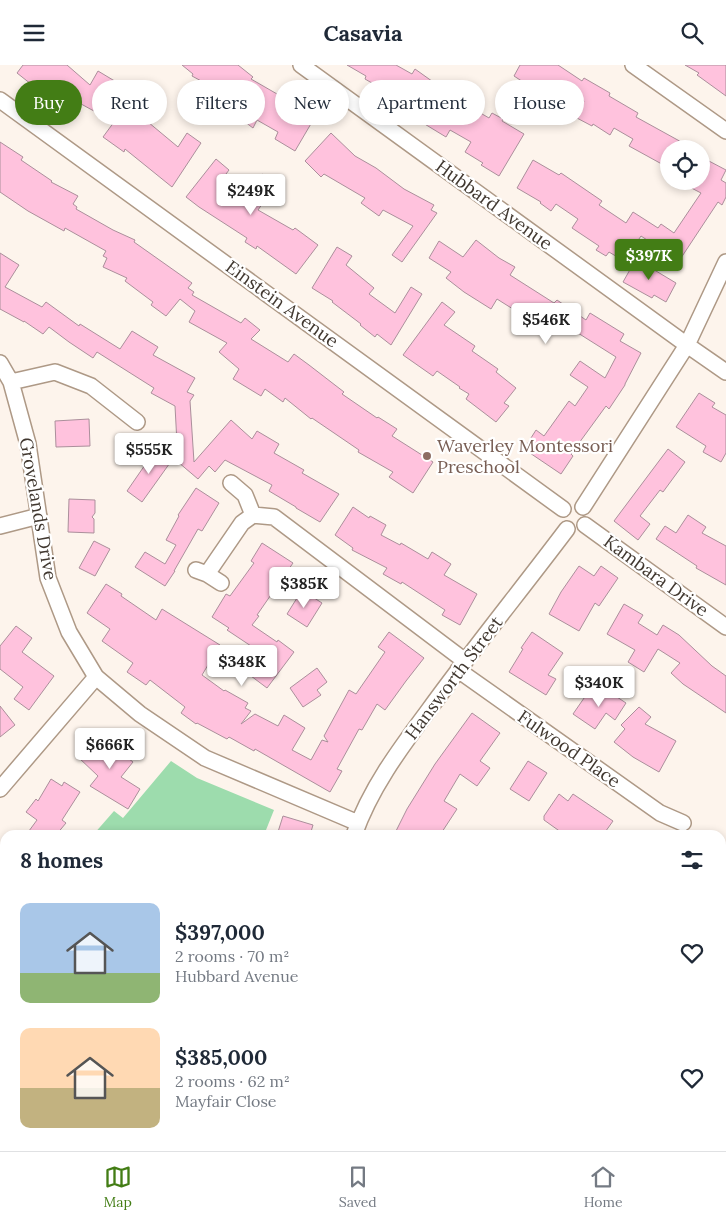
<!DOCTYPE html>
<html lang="en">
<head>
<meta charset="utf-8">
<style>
	:root { --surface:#fff; --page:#f6f6f7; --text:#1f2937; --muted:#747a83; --line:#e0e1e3; --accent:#437d15 }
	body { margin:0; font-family:Lora,serif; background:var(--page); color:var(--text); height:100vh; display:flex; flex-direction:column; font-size:19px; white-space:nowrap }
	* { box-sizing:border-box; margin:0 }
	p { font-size:16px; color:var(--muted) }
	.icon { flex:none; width:28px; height:28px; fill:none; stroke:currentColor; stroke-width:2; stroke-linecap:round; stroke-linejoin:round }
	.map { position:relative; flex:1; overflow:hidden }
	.drawer { position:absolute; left:0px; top:765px; width:726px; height:321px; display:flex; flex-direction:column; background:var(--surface); border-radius:15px 15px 0 0; box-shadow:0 2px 8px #0003 }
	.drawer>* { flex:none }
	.hud { position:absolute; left:15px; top:15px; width:696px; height:45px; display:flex; gap:10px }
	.fabs { position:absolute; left:660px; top:75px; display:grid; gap:10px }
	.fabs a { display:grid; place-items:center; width:50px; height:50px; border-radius:50%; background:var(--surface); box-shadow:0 2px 8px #0003; font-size:25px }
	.price { position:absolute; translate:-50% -42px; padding:0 11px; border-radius:5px; background:#fff; color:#222; font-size:16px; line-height:32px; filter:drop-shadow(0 1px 2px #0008) }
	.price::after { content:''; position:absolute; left:50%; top:30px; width:15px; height:11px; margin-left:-8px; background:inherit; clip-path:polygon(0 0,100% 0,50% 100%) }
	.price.current { background:var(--accent); color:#fff }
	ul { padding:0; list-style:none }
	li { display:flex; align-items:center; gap:15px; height:125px; padding:0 20px }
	li span { display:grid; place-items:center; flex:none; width:140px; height:100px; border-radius:10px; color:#555 }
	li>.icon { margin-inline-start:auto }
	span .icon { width:60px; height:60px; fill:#fffc; stroke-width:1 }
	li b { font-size:21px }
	h2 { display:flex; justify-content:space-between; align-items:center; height:60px; padding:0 20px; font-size:21px }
	.tag { padding:0 18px; border-radius:22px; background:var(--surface); box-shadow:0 2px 8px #0003; font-size:18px; line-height:45px }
	.tag.current { background:var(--accent); color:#fff }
	header { display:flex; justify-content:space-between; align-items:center; height:65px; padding:0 20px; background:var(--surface); font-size:22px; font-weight:800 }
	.menu { display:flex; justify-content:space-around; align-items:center; height:70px; border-top:1px solid var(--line); background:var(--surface); font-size:14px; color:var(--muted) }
	.menu a { display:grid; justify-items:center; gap:2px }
	.menu .current { color:var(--accent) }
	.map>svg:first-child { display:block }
</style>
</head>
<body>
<header><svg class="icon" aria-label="menu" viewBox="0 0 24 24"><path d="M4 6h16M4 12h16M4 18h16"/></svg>Casavia<svg class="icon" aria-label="search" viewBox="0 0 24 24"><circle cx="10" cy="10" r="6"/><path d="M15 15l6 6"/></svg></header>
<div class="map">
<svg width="726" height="1086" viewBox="0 0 726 1086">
	<rect width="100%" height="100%" fill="#fdf4ec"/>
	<path fill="#9ddcad" d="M171,696L197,713L274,745L264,770H93L114,746L123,753Z
		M726,1025V1086H534L549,1081H721V1027Z"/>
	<path fill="#ffc2dd" stroke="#ab8f9b" d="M23,0H67L90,20L98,6L118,18L112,28L144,50L142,52L178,82L187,68L201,78L172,122L125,84L124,87L103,72L114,57L72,34L66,41L38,19L36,23L17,8Z
		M182,0H238L253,12L251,14L284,33L281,39L312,57L295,86L275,74L278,67L257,55L253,63L213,33L218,25L192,11L193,9Z
		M347,0H396L412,9L415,4L436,19L427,32L470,56L477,46L489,53L492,48L503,54L502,56L524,69L499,111L481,100L483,98L465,87L471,77L450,65L446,72L423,58L425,55L395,34L396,32L365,14L366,11Z
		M520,0H558L582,16L584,13L610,28L609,31L638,48L636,52L694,84H669V103L629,81L633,74L614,63L610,70L593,59L592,61L575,52L584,36L562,23L557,32L549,28L546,32L514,11Z
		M685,0H726V31L697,10L699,8Z
		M331,68L355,91L376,103L404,124L434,140L431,145L437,148L402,197L392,190L413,161L383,145L379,151L361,138L365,133L324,109L321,112L305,96Z
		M0,77L23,92L21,95L52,116L51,117L78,131L73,139L77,142L76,144L113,165L135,175L134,177L192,218L188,223L194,227L192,230L241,258L245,253L260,265L251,274L288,297L294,289L309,300L344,327L342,329L377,353L378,352L397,364L392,371L433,397L413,428L389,412L393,407L358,387L359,385L312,353L311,354L285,333L283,337L265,324L261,331L233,314L239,304L219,287L227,278L189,257L195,246L180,234L166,251L151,240L153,237L125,216L127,213L103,202L107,193L103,191L106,186L65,163L64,166L28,146L0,127Z
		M216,94L229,105L226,109L250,126L262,109L276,119L258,145L293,165L295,163L318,180L296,209L257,181L256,184L245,177L247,173L199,142L186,132Z
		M533,95L559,110L561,108L602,136L599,140L626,158L633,147L658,163L661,159L674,168L701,128L678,116H701V105L707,95L726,105L721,115L726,118V132L722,140L718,137L679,196L641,171L624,196L609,187L606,191L596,185L599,181L572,163L578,154L556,139L551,146L540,138L541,137L517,123Z
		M476,175L499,193L515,202L510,210L554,238L557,235L586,255L590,248L624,269L620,276L641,288L625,319V320L609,344L606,341L571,389L573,391L561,409L524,384L536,365L544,371L569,336L575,341L588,322L570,310L580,296L605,313L616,292L570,263L569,264L530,241L524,251L497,234L491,244L464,227L446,213L451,207L429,193L439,176L463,192Z
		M337,182L352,191L346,200L374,223L369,229L395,248L411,222L422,229L391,280L377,269L375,272L360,260L361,259L332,237L333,236L312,223Z
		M0,188L19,200L5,222L42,242L46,237L79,261L80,259L120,284L132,266L158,282L153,290L195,313L187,327L194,330L190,336L194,397L231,355L252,374L257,366L279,379L274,388L304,405L302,408L339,429L320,457L296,443V442L269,426L272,420L225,395L215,407L209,401L198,414L178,397L175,341L151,328L154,323L97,287L93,293L69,277L49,262L43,269L24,256V257L0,244Z
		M636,194L676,218L666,237L654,230L652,233L623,217Z
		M442,237L455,247L444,260L475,281L472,286L498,304L496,307L516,323L504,338L509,341L496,357L466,334L469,329L459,323L460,322L437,306L433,311L403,290Z
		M699,328L715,338L712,342L726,350V388L721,397L703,387L706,381L676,362Z
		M89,354L90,381L56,382L55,356Z
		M156,384L172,395L142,437L127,426Z
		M668,384L685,397L663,427L660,425L640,451L650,459L638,475L614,456Z
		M196,423L219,438L202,466L198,464L174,506H175L165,521L135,502L145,487L165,499L176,480L166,475L179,451L178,450Z
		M69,434L95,435V448L92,452L94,454V468L68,467Z
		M353,442L369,453L370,451L386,460L381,470L400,480L401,478L428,494L432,487L451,499L444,510L477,529L460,560L442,550L445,545L402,517L401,519L383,509L387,503L352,485L353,483L335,470Z
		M688,450L706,462L702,468L726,481V520L696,503L697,501L656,474L665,461L676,468Z
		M94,476L110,484L95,511L79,503Z
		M262,478L293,498L257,550L259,551L252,560L277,577L278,575L294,587L267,623L251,611L266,591L227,565L229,563L212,552L226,529L230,531L254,498L251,496Z
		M579,501L594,511L601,501L618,513L599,541L595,538L579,566L549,549L561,527Z
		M106,519L122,529L121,531L156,555L162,544L220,580L202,610L224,626L225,625L248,638L245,643L251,646L241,659L255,649L278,661L284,650L305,663L292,685L311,695L322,675L328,677L324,671L349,625L356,629L385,587L378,582L389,567L424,593L406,616L385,645L377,639L362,665L359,664L337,704L342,706L330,727L255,684L254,686L229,672L227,674L197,658L196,659L181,648L185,642L150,615L146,620L127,607L133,598L102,576L110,564L87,548Z
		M302,525L322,538L307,562L287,549Z
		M624,539L643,550L638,558L657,570L663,560L679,570L712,601L726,611V648L683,619L671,608L680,598L658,584L644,607L628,597L635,585L607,569Z
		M16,561L32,573L22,587L54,611L29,645L14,634L23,622L0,604V581Z
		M532,567L563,588L548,610L556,614L546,630L509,607L523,584L521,583Z
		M317,603L327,617L317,625L321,630L303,642L290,623Z
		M591,623L604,632L608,626L626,638L615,655L606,648L595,664L573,649Z
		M0,641L15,660L0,672Z
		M639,642L651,652L645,659L676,676L659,707L633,692L614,677L625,664L621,660Z
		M472,648L500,668L480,696L490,703L477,721L460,709L444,736L457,744L440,770H404L396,766L407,744L435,699Z
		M103,665L118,679L115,683L133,697L121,712L140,724L128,744L90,721L98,711L78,692Z
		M528,696L547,708L529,736L510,724Z
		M51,714L62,721L64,717L80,727L62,755L66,758L56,770H26L37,755L26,747L36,734L38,736Z
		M559,729L568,736L573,729L613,756L603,770H565L544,755V751Z
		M283,751L313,760L310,770H277Z"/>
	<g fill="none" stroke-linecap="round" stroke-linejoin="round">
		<g stroke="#ae9986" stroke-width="18">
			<path id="street" d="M301,0L687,280L726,307
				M633,0L726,66
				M0,35L563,444
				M0,298L11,317L28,379L48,513L69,567L96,612L140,649L205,693L358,758
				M11,317L55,307L91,321L137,357
				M231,418L245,430L253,450
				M583,442L687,280L726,197
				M585,460L726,562
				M0,461L39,451
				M196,505L207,509L221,518
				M207,509L242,458L253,450L274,452L465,596
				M458,605L660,748L683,758
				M0,724L96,612
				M354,770C370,724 399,685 428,646C473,584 521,525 567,464
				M721,917L726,916
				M0,1059L5,1074
				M162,1086L167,1081"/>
		</g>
		<use href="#street" stroke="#fff" stroke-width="15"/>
	</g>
	<circle fill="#8d6e63" stroke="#fff" stroke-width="2" cx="427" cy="391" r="5"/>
	<g text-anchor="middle" stroke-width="4.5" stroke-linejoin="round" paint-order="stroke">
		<g font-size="18" fill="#413830" stroke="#fff">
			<text transform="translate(494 140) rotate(36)" y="6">Hubbard Avenue</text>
			<text transform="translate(282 239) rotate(36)" y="6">Einstein Avenue</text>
			<text transform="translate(38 444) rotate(80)" y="6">Grovelands Drive</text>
			<text transform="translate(656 511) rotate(36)" y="6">Kambara Drive</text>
			<text transform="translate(454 613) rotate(-53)" y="6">Hansworth Street</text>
			<text transform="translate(569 684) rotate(35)" y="6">Fulwood Place</text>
		</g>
		<g font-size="18" fill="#785e54" stroke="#fff" text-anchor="start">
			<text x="437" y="387">Waverley Montessori<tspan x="437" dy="21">Preschool</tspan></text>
		</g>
	</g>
</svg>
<div class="fabs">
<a><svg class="icon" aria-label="locate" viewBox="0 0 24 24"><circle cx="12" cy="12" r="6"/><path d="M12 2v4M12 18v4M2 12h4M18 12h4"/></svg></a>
</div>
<b class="price" style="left:251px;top:151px">$249K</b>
<b class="price current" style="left:649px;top:216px">$397K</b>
<b class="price" style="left:546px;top:280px">$546K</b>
<b class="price" style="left:149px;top:410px">$555K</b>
<b class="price" style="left:304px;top:544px">$385K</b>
<b class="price" style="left:242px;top:622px">$348K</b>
<b class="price" style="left:599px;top:643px">$340K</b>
<b class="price" style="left:110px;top:705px">$666K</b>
<div class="hud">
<a class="tag current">Buy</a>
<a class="tag">Rent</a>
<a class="tag">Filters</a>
<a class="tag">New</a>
<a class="tag">Apartment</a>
<a class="tag">House</a>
</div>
<section class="drawer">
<h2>8 homes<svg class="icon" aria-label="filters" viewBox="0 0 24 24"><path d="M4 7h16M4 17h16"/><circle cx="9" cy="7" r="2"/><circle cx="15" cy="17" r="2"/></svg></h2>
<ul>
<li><span style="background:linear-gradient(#a9c7e8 70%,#8fb573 0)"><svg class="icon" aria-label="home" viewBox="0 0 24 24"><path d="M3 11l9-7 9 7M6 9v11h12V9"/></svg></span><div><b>$397,000</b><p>2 rooms · 70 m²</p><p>Hubbard Avenue</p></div><svg class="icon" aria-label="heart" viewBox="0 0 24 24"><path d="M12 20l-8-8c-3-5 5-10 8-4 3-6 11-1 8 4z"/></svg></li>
<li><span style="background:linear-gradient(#ffd9b3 60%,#c2b280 0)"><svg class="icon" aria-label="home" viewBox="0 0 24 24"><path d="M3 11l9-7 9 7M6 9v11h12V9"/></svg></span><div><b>$385,000</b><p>2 rooms · 62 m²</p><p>Mayfair Close</p></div><svg class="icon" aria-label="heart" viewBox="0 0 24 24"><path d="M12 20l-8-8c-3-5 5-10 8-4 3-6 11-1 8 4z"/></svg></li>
</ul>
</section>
</div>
<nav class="menu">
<a class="current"><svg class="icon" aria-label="map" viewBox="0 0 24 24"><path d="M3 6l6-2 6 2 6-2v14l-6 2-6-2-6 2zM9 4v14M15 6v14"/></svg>Map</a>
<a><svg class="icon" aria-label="saved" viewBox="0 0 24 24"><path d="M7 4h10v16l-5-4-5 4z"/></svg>Saved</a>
<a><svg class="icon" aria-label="home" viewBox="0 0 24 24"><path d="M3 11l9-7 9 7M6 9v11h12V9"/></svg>Home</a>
</nav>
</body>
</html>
